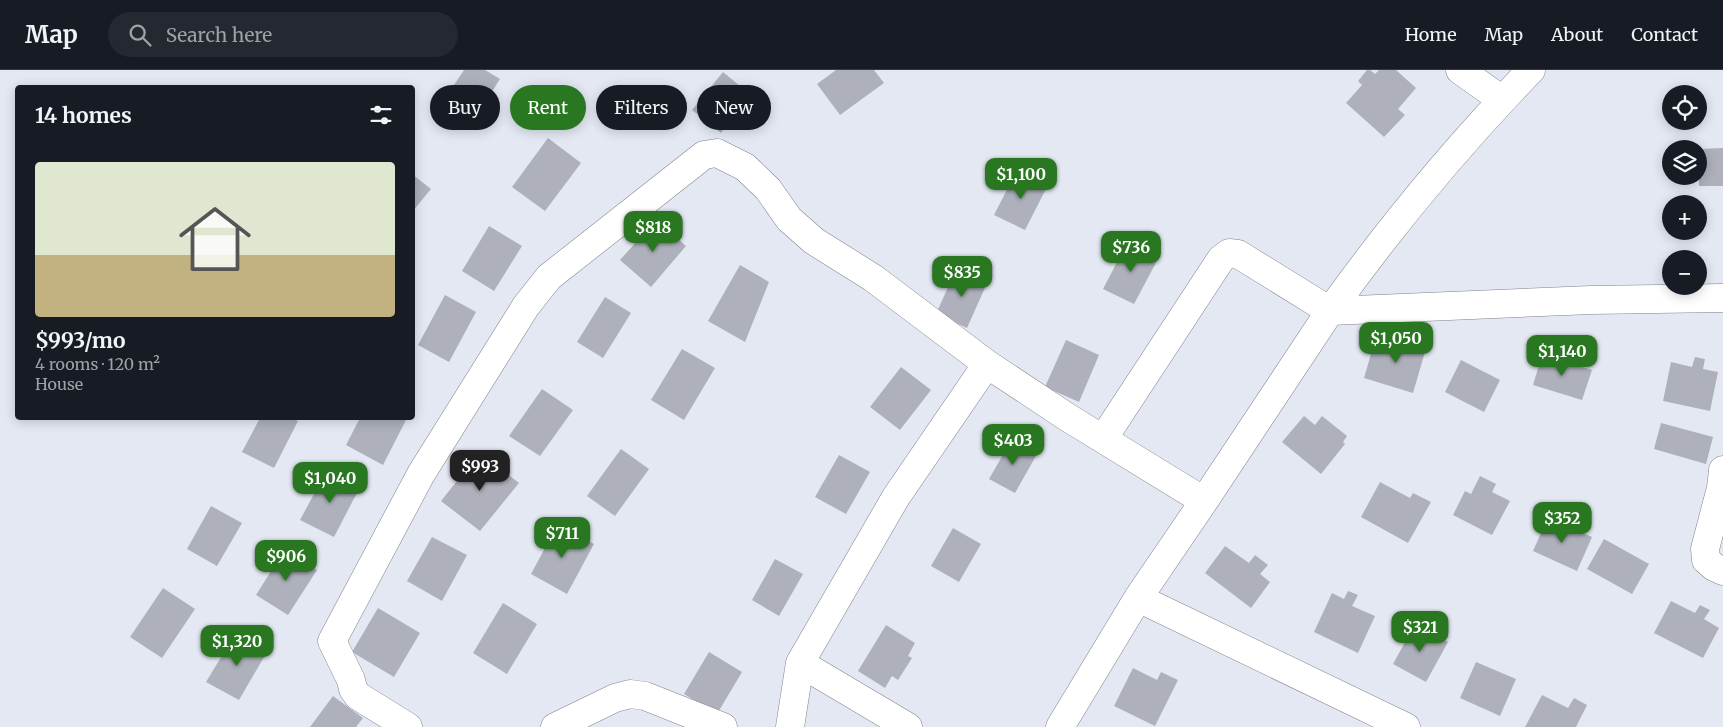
<!DOCTYPE html>
<html lang="en">
<head>
<meta charset="utf-8">
<style>
	:root { --surface:#171b24; --page:#242831; --text:#f1f3f6; --muted:#9ea1a6; --line:#363941; --accent:#297821 }
	body { margin:0; font-family:Merriweather,serif; background:var(--page); color:var(--text); height:100vh; display:flex; flex-direction:column; font-size:19px; white-space:nowrap }
	* { box-sizing:border-box; margin:0 }
	p { font-size:16px; color:var(--muted) }
	.icon { flex:none; width:28px; height:28px; fill:none; stroke:currentColor; stroke-width:2; stroke-linecap:round; stroke-linejoin:round }
	.map { position:relative; flex:1; overflow:hidden }
	.side { position:absolute; left:15px; top:15px; width:400px; height:335px; display:flex; flex-direction:column; background:var(--surface); border-radius:5px; box-shadow:0 2px 12px #0003 }
	.side>* { flex:none }
	.top-card { position:absolute; left:430px; top:15px; width:475px; height:45px; display:flex; gap:10px }
	.fabs { position:absolute; left:1662px; top:15px; display:grid; gap:10px }
	.fabs a { display:grid; place-items:center; width:45px; height:45px; border-radius:50%; background:var(--surface); box-shadow:0 2px 12px #0003; font-size:25px }
	.price { position:absolute; translate:-50% -42px; padding:0 11px; border-radius:10px; background:var(--accent); color:#fff; font-size:16px; line-height:32px; filter:drop-shadow(0 1px 2px #0008) }
	.price::after { content:''; position:absolute; left:50%; top:30px; width:15px; height:11px; margin-left:-8px; background:inherit; clip-path:polygon(0 0,100% 0,50% 100%) }
	.price.selected { background:#222; color:#fff }
	ul { padding:0; list-style:none }
	li { display:grid; align-content:center; gap:10px; height:265px; padding:0 20px }
	li span { display:grid; place-items:center; height:155px; border-radius:5px; color:#555 }
	li>.icon { margin-inline-start:auto }
	span .icon { width:90px; height:90px; fill:#fffc; stroke-width:1 }
	li b { font-size:21px }
	h2 { display:flex; justify-content:space-between; align-items:center; height:60px; padding:0 20px; font-size:21px }
	.pill { padding:0 18px; border-radius:22px; background:var(--surface); box-shadow:0 2px 12px #0003; font-size:18px; line-height:45px }
	.pill.selected { background:var(--accent); color:#fff }
	header { display:flex; align-items:center; gap:30px; box-sizing:border-box; height:70px; padding:0 25px; background:var(--surface); border-bottom:1px solid var(--line) }
	header strong { font-size:24px }
	nav { display:flex; gap:28px; margin-inline-start:auto; font-size:18px }
	.search { width:350px; height:45px; background:var(--page); display:flex; align-items:center; gap:12px; box-sizing:border-box; padding:0 18px; border-radius:28px; color:var(--muted); font-size:19px }
	.map>svg:first-child { display:block }
</style>
</head>
<body>
<header>
<strong>Map</strong>
<div class="search"><svg class="icon" aria-label="search" viewBox="0 0 24 24"><circle cx="10" cy="10" r="6"/><path d="M15 15l6 6"/></svg>Search here</div>
<nav><a>Home</a><a>Map</a><a>About</a><a>Contact</a></nav>
</header>
<div class="map">
<svg width="1723" height="657" viewBox="0 0 1723 657">
	<rect width="100%" height="100%" fill="#e4e8f3"/>
	<path fill="#aeb1bc" d="M464,0H485L500,9L468,59L438,39Z
		M836,0H874L884,13L840,45L817,14Z
		M1367,0H1370L1375,4L1379,0H1396L1416,18L1398,39L1405,45L1384,67L1346,33L1362,15L1358,11Z
		M723,2L751,25L721,63L692,40Z
		M548,68L581,93L545,141L512,117Z
		M1723,78V116H1699V79Z
		M1017,100L1048,115L1025,160L994,145Z
		M412,104L431,119L412,142Z
		M656,150L686,176L651,217L620,190Z
		M489,156L522,176L494,221L462,201Z
		M1128,171L1159,187L1134,234L1103,219Z
		M740,195L769,212L745,272L708,251Z
		M957,197L988,211L967,258L936,244Z
		M445,225L476,242L449,292L418,275Z
		M605,227L631,243L603,288L577,272Z
		M1383,264L1405,270L1402,279L1411,281L1414,271L1427,275L1413,323L1364,308L1373,277L1379,279Z
		M1066,270L1099,285L1079,332L1045,317Z
		M682,279L715,298L684,350L651,330Z
		M1542,285L1592,300L1582,330L1533,315Z
		M1695,287L1705,289L1703,299L1718,302L1710,341L1663,331L1671,292L1692,297Z
		M1461,290L1500,310L1484,342L1445,322Z
		M901,297L931,320L900,360L870,337Z
		M542,319L573,340L540,386L509,366Z
		M1304,346L1315,355L1322,346L1347,366L1343,372L1345,374L1321,404L1282,372Z
		M260,348H292L298,351L274,398L242,382Z
		M360,348H407L383,395L346,375Z
		M1661,353L1713,367L1706,394L1654,379Z
		M1012,369L1037,384L1015,423L989,409Z
		M621,379L649,399L615,446L587,426Z
		M480,382L519,413L480,461L441,431Z
		M839,385L870,402L846,444L815,427Z
		M327,400L360,417L334,467L300,450Z
		M1480,406L1496,414L1492,422L1510,431L1492,465L1453,445L1465,421L1471,424Z
		M1380,412L1410,428L1413,423L1431,432L1408,473L1361,447Z
		M211,436L242,453L217,496L187,479Z
		M1548,447L1592,467L1577,501L1533,481Z
		M558,454L594,474L567,524L531,504Z
		M953,458L981,474L959,512L931,496Z
		M432,467L467,485L442,531L407,511Z
		M1604,469L1649,494L1632,524L1587,499Z
		M1225,476L1249,493L1255,485L1268,495L1260,504L1270,512L1251,538L1205,503Z
		M285,479L317,500L288,545L256,525Z
		M775,489L803,504L779,546L752,530Z
		M163,518L195,539L162,588L130,567Z
		M1348,521L1358,525L1352,536L1375,546L1358,583L1314,562L1332,523L1344,529Z
		M1671,531L1695,543L1700,535L1710,540L1704,549L1719,558L1703,588L1654,563Z
		M503,533L537,554L507,604L473,583Z
		M378,538L420,563L394,607L352,582Z
		M1415,554L1448,572L1426,612L1393,594Z
		M886,555L915,573L908,586L912,588L898,610L892,606L885,618L858,601Z
		M235,564L267,582L239,630L206,612Z
		M709,582L742,602L717,644L684,624Z
		M1476,592L1516,609L1500,646L1460,628Z
		M1133,598L1157,610L1161,602L1178,610L1155,656L1114,636Z
		M1542,625L1568,638L1574,628L1587,635L1576,657H1525Z
		M333,626L363,648L356,657H310Z"/>
	<g fill="none" stroke-linecap="round" stroke-linejoin="round">
		<g stroke="#80838d" stroke-width="29">
			<path id="minor" d="M1460,0L1502,30
				M1103,369L1221,189L1229,183L1238,184L1330,241C1391,156 1458,75 1531,0
				M1723,400L1721,418L1705,479L1706,490L1714,497L1723,501
				M1138,528L1406,657
				M800,593L908,657
				M408,657L358,626L353,619L351,610L332,571L421,404L526,236L549,207L704,85L717,83L745,97L768,119L789,149L814,171L873,208L987,294L1067,347L1204,431
				M555,657L615,628L630,624L645,626L723,657
				M790,657L800,593L896,427L987,294
				M1060,657L1138,528L1204,431L1330,241L1591,230L1723,228"/>
		</g>
		<use href="#minor" stroke="#fff" stroke-width="28"/>
	</g>
</svg>
<div class="fabs">
<a><svg class="icon" aria-label="locate" viewBox="0 0 24 24"><circle cx="12" cy="12" r="6"/><path d="M12 2v4M12 18v4M2 12h4M18 12h4"/></svg></a>
<a><svg class="icon" aria-label="layers" viewBox="0 0 24 24"><path d="M12 4l9 5-9 5-9-5zM3 14l9 5 9-5"/></svg></a>
<a>+</a>
<a>−</a>
</div>
<b class="price" style="left:1021px;top:130px">$1,100</b>
<b class="price" style="left:653px;top:183px">$818</b>
<b class="price" style="left:1131px;top:203px">$736</b>
<b class="price" style="left:962px;top:228px">$835</b>
<b class="price" style="left:1396px;top:294px">$1,050</b>
<b class="price" style="left:1562px;top:307px">$1,140</b>
<b class="price" style="left:1013px;top:396px">$403</b>
<b class="price selected" style="left:480px;top:422px">$993</b>
<b class="price" style="left:330px;top:434px">$1,040</b>
<b class="price" style="left:1562px;top:474px">$352</b>
<b class="price" style="left:562px;top:489px">$711</b>
<b class="price" style="left:286px;top:512px">$906</b>
<b class="price" style="left:1420px;top:583px">$321</b>
<b class="price" style="left:237px;top:597px">$1,320</b>
<div class="top-card">
<a class="pill">Buy</a>
<a class="pill selected">Rent</a>
<a class="pill">Filters</a>
<a class="pill">New</a>
</div>
<section class="side">
<h2>14 homes<svg class="icon" aria-label="filters" viewBox="0 0 24 24"><path d="M4 7h16M4 17h16"/><circle cx="9" cy="7" r="2"/><circle cx="15" cy="17" r="2"/></svg></h2>
<ul>
<li><span style="background:linear-gradient(#dfe7d0 60%,#c2b280 0)"><svg class="icon" aria-label="home" viewBox="0 0 24 24"><path d="M3 11l9-7 9 7M6 9v11h12V9"/></svg></span><div><b>$993/mo</b><p>4 rooms · 120 m²</p><p>House</p></div></li>
</ul>
</section>
</div>
</body>
</html>
